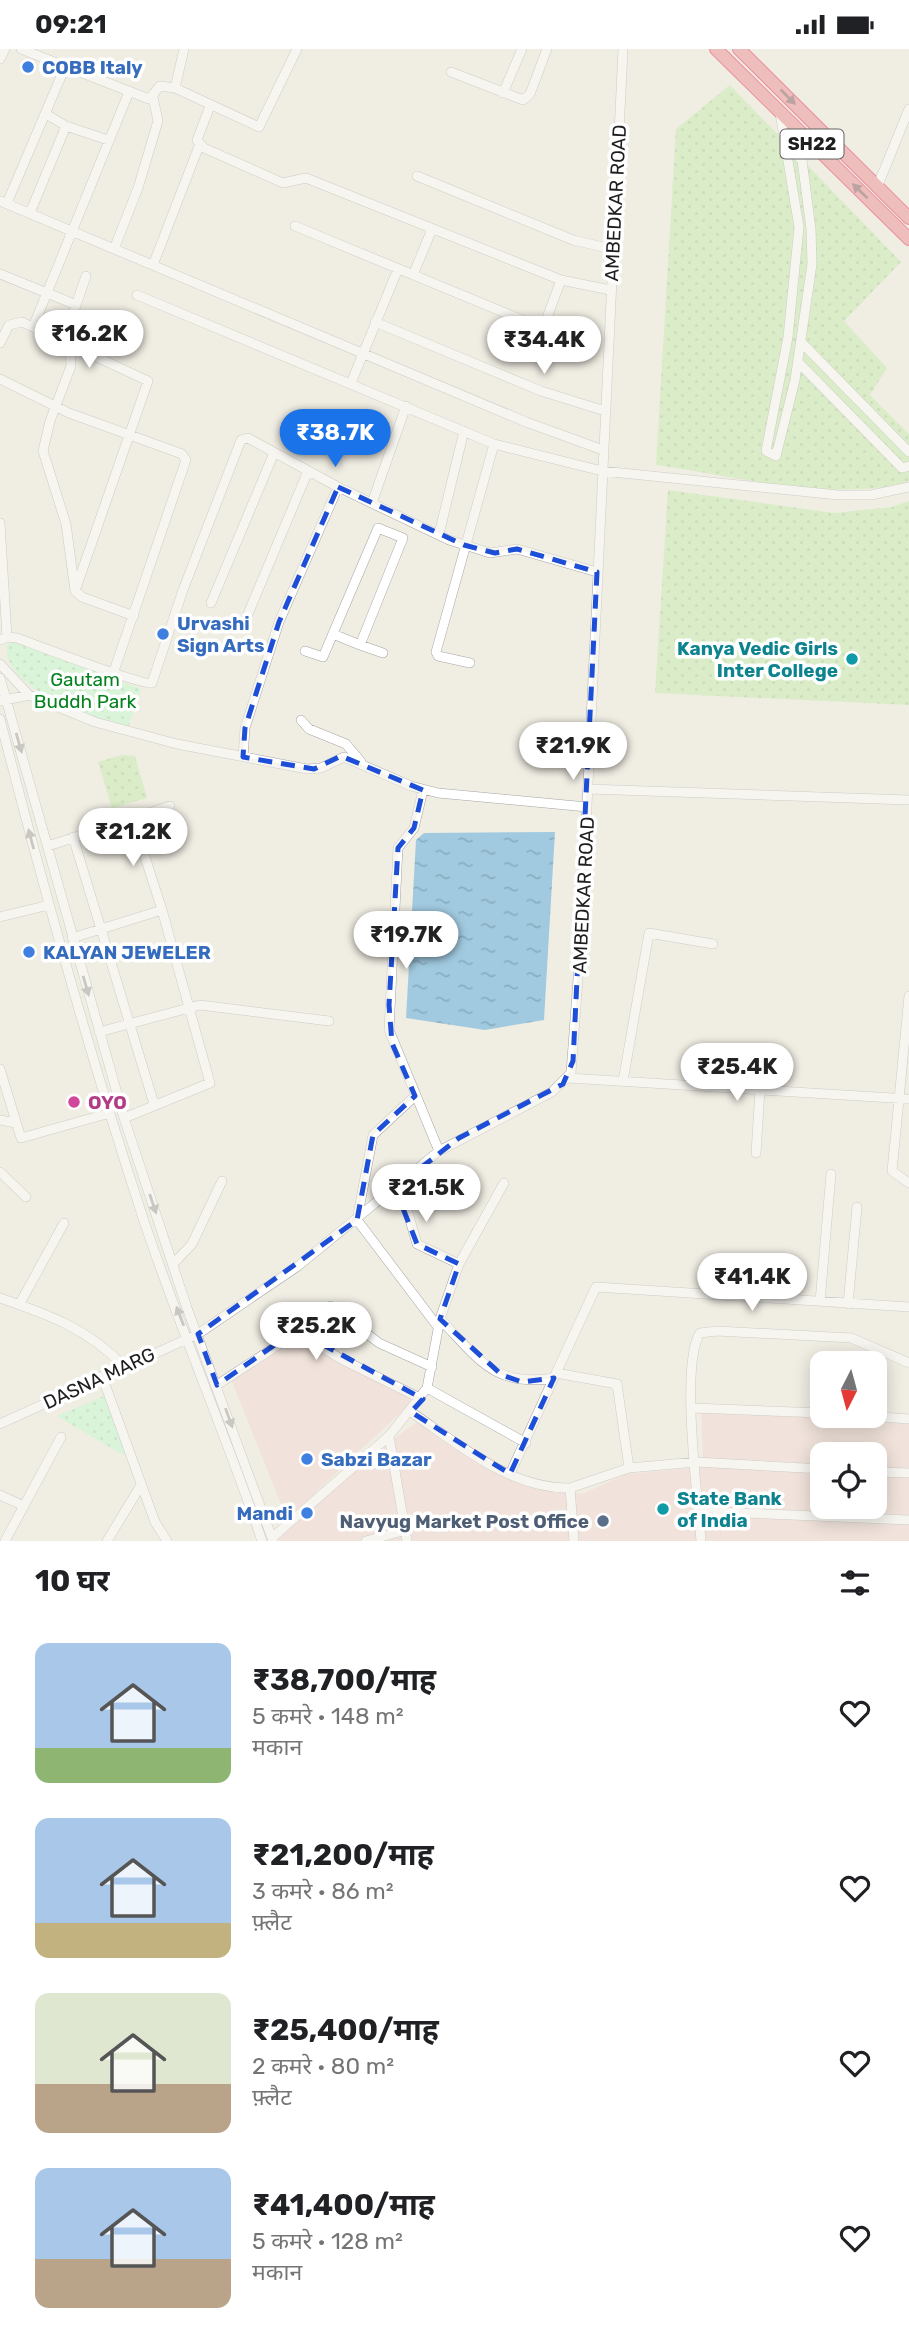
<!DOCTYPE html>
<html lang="hi">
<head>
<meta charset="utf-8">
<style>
	:root { --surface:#fff; --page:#f2f2f2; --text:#202124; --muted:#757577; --accent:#1a73e8 }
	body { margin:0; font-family:Rubik,"Noto Sans Devanagari",sans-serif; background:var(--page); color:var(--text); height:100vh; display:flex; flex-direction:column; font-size:26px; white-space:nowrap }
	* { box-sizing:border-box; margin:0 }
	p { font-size:23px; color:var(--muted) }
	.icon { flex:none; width:38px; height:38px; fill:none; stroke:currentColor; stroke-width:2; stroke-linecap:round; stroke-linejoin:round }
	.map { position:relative; height:1492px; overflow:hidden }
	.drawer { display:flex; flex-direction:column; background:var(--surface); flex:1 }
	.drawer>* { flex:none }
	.needle { width:46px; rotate:186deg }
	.buttons { position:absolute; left:810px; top:1302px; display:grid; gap:14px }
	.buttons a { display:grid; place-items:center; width:77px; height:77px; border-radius:14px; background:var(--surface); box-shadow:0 4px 18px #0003; font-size:35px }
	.price { position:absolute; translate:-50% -60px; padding:0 16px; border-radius:24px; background:#fff; color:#222; font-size:23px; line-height:46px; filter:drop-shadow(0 2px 4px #0008) }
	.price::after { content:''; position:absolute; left:50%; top:42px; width:21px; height:16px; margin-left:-10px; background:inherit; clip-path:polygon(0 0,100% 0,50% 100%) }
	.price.active { background:var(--accent); color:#fff }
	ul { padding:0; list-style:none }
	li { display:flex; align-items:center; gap:21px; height:175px; padding:0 35px }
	li span { display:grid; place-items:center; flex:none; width:196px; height:140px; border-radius:14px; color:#555 }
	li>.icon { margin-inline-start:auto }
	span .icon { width:84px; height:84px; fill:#fffc; stroke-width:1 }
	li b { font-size:30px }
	h2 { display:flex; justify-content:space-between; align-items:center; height:84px; padding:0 35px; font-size:30px }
	.status { display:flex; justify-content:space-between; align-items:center; height:49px; padding:0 35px; background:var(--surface); direction:ltr }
	.status svg { height:19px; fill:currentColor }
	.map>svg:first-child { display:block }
</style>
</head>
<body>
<div class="status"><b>09:21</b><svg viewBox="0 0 49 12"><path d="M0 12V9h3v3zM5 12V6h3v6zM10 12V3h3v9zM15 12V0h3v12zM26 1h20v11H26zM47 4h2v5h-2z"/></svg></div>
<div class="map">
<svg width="909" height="1492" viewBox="0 0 909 1492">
	<defs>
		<pattern id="grass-dots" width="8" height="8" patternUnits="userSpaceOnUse" patternTransform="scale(1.75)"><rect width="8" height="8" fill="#c0eda6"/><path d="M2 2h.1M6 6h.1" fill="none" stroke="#a5cb8e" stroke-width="1.8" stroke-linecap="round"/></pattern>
		<pattern id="park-dots" width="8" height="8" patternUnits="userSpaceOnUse" patternTransform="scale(1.75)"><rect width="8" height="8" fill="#bdfcca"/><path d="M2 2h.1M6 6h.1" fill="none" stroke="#a2d8ad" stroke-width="1.8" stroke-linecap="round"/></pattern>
		<pattern id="water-ripples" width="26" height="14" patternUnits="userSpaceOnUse" patternTransform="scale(1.75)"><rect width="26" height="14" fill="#a1cae0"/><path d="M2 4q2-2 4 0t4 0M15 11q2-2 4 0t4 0" fill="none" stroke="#8aadc0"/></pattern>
	</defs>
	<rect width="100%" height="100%" fill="#f0ede3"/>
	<path fill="#f1d7d1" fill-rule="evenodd" d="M298,1287L415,1350L287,1470L231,1330Z
		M701,1356L822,1367L909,1370V1492H279L278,1486L384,1397L423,1369L505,1418L553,1440L582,1445L627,1425L703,1418ZM822,1405H875V1458H822Z"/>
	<path fill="url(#grass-dots)" d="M730,36L901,213L844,272L887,319L870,346L909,385V432C839,455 729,426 656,416L676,80Z
		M668,441L834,464L892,458L909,452V656L655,644Z
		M122,706L135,707L147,749L112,759L98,713Z"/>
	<path fill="url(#park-dots)" d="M15,593L141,640L128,679C98,669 0,641 7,595Z
		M106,1346L125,1407L57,1367Z"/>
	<path fill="url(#water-ripples)" d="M555,783L544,971L485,981L406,969L416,791L424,784Z"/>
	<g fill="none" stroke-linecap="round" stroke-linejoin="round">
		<g stroke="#a5a5a5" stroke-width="10">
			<path id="minor" d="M21,0L149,50L160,37L175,39L259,78L297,0
				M0,10L5,0
				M451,23L523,51L530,45L547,0
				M175,39L184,0
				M503,44L522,0
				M210,57L197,91L204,99L283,134L306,129L561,231L610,241
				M780,64L799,178L788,288L766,402L776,407L795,331L812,215L811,180L802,111L787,98
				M46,65L66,77L108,91
				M417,127L573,191L612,200
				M878,136L909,60
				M0,152L526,373L603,401
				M7,154L65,18
				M30,164L66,77
				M295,177L532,275L545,274L561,231
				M114,200L138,139L158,72L153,48
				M153,216L199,97
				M0,225L74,255
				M413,226L432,180
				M86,227L69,277L71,317L50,372L43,402L66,475L75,542L82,548L134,567
				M137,246L494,395L602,422L838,446H871L909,438
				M375,273L541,342L605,362
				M33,278L129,43
				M0,294L9,276L22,273L148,332L75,542
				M802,294L909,403
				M798,313L902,419L909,417
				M0,330L69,364L182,405L186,411L114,622
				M351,334L398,220
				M372,454L406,357
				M0,474L7,588
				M439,485L464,382
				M211,554L274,404
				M245,572L308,422
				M0,591L7,588L17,589C36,596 143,637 152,634L183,541L241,391L248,389L338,438L449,491L490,504L517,500L597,523
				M360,596L383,604
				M305,602L323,608L378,479L403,489L360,596L333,585
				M470,614L438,607L436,603L494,395
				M0,615L29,646
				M0,629L124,1069L187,1259L273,1492
				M0,652L29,646L95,673L177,695L307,720L321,719L344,708L411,737L438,744L587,758
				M0,670C43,838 89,1004 143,1169C179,1278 225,1383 262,1492
				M301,671L309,680L346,695L361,713
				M243,708L245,679L279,573L338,438
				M588,740L909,751
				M423,741L414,779L398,799L389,981L439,1102
				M132,767L162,861
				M73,788L154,1055
				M48,797L170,757
				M0,868L49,856
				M72,889L162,861L210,1034L124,1069
				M909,947L892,1122L909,1134
				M99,983L200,956L329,972
				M0,1020L21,1089L110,1064
				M568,1029L909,1050
				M623,1032L649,884L713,895
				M415,1047L373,1086L357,1171L438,1278
				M0,1071L16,1074
				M756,1104L760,1041
				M0,1123L26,1148
				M394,1141L406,1157L417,1195L459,1215
				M173,1215L192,1195L222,1132
				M0,1249C47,1265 89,1280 123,1317
				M820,1253L831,1125
				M848,1255L857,1158
				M19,1256L64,1174
				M330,1257L379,1294L432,1318
				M440,1270C478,1309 494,1339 554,1329
				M556,1324L596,1238L909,1258
				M102,1327L155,1473L167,1492
				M217,1336L298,1283L341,1310L420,1349
				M427,1339L526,1394
				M693,1359L822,1364
				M411,1363C458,1395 510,1440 570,1439
				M867,1367L909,1370
				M0,1375L198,1285L298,1217L439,1102L552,1043L571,1024L580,903L623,0
				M389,1387L407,1492
				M875,1423L909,1424
				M510,1425L556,1324L617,1335L629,1419
				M0,1446L24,1457
				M699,1462L909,1471
				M273,1488L389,1387L427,1339L440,1270L459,1215L504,1134
				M5,1492L61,1388
				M107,1492L141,1436
				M366,1492L406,1481
				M574,1492L570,1439L629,1419L696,1413L822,1420
				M701,1492C698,1450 680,1315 700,1284L717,1282L851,1289L909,1314"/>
		</g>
		<g stroke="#e41a46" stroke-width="14">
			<path id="highway" d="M716,0L909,190
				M739,0L909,169"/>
		</g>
		<use href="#minor" stroke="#fff" stroke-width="9"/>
		<use href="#highway" stroke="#eb868d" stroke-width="12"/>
	</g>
	<defs><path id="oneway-solid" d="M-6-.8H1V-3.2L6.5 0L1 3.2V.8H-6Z" transform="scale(1.75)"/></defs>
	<g fill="#7a4d50">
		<use href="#oneway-solid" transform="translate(788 48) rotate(45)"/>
		<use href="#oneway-solid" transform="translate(860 142) rotate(-136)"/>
	</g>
	<g fill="#9a9a9a">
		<use href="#oneway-solid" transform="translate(19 694) rotate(74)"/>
		<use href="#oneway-solid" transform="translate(31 790) rotate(-105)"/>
		<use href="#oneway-solid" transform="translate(86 937) rotate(74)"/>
		<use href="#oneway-solid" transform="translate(153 1155) rotate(71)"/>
		<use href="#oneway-solid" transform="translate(180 1267) rotate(-111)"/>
		<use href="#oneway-solid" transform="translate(229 1369) rotate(70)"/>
	</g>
	<path d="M0 0H909V1492H0ZM338,438L464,496L495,504L517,500L597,523L573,1012L563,1035L459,1089L395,1139L417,1195L459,1215L440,1270L502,1326L522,1333L554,1329L510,1425L411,1363L423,1350L296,1281L217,1336L198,1285L357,1171L373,1086L415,1047L392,994L389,956L398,799L414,779L423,741L341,707L314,720L243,708L245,679L279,573Z" fill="#f0ede3" fill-opacity=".55" fill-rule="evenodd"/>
	<path fill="none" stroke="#1d4ed8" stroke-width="5" stroke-dasharray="14 9" stroke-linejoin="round" d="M338,438L464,496L495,504L517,500L597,523L573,1012L563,1035L459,1089L395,1139L417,1195L459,1215L440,1270L502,1326L522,1333L554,1329L510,1425L411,1363L423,1350L296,1281L217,1336L198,1285L357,1171L373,1086L415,1047L392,994L389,956L398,799L414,779L423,741L341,707L314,720L243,708L245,679L279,573Z"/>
	<g fill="#3f7fe0" stroke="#fff" stroke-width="2.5">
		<circle cx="28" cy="18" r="7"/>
		<circle cx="163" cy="585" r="7"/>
		<circle cx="29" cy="903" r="7"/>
		<circle cx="307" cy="1410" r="7"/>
		<circle cx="307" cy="1464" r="7"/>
	</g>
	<g fill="#0f9aa8" stroke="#fff" stroke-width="2.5">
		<circle cx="852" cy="610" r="7"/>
		<circle cx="663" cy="1460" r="7"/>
	</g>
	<circle fill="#d1479c" stroke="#fff" stroke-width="2.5" cx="74" cy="1053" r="7"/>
	<circle fill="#5c6f8a" stroke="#fff" stroke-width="2.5" cx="603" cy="1472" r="7"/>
	<g text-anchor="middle" stroke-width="7" stroke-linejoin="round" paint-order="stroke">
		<rect fill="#fff" stroke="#626262" stroke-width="2" x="780.5" y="80.5" width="63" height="29" rx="5"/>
		<g font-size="18" font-weight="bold" fill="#1e1e1e">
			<text x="812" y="101">SH22</text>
		</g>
		<g font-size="19" font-weight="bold" fill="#366cbe" stroke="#fff" text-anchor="start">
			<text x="42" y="25">COBB Italy</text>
			<text x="177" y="581">Urvashi<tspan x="177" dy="22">Sign Arts</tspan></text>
			<text x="43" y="910">KALYAN JEWELER</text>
			<text x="321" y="1417">Sabzi Bazar</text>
			<text x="293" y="1471" text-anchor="end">Mandi</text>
		</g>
		<g font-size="19" fill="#1e1e1e" stroke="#fff">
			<text transform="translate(615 154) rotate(-87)" y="7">AMBEDKAR ROAD</text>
			<text transform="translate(583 846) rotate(-87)" y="7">AMBEDKAR ROAD</text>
			<text transform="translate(99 1329) rotate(-25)" y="7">DASNA MARG</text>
		</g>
		<g font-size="19" font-weight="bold" fill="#0d838f" stroke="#fff" text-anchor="end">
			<text x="838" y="606">Kanya Vedic Girls<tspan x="838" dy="22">Inter College</tspan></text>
			<text x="677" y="1456" text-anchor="start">State Bank<tspan x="677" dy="22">of India</tspan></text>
		</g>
		<g font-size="19" fill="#05821f" stroke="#fff">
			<text x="85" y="637">Gautam<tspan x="85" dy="22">Buddh Park</tspan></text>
		</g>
		<g font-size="19" font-weight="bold" fill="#b23c85" stroke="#fff" text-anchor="start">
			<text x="88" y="1060">OYO</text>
		</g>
		<g font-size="19" font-weight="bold" fill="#4e5e75" stroke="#fff" text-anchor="end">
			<text x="589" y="1479">Navyug Market Post Office</text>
		</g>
	</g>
</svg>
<div class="buttons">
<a><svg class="needle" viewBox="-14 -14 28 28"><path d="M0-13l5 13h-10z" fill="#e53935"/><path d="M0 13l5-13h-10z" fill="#757577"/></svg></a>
<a><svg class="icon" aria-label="locate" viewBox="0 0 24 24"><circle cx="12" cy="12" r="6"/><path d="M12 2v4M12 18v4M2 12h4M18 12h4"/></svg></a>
</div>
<b class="price" style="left:89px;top:321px">₹16.2K</b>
<b class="price" style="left:544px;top:327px">₹34.4K</b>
<b class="price active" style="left:335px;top:420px">₹38.7K</b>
<b class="price" style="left:573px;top:733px">₹21.9K</b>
<b class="price" style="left:133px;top:819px">₹21.2K</b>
<b class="price" style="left:406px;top:922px">₹19.7K</b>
<b class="price" style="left:737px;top:1054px">₹25.4K</b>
<b class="price" style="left:426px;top:1175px">₹21.5K</b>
<b class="price" style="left:752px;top:1264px">₹41.4K</b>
<b class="price" style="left:316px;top:1313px">₹25.2K</b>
</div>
<section class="drawer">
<h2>10 घर<svg class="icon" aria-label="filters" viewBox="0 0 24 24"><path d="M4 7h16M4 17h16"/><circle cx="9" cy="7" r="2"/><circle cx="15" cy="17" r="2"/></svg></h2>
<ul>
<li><span style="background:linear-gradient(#a9c7e8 75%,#8fb573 0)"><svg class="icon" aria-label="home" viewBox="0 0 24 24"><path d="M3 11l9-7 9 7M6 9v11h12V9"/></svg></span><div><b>₹38,700/माह</b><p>5 कमरे · 148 m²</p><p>मकान</p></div><svg class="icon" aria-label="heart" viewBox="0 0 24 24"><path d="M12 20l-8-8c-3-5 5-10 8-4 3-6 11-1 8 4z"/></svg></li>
<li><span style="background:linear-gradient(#a9c7e8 75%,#c2b280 0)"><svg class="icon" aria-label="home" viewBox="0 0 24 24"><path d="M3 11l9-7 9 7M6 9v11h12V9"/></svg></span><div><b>₹21,200/माह</b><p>3 कमरे · 86 m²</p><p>फ़्लैट</p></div><svg class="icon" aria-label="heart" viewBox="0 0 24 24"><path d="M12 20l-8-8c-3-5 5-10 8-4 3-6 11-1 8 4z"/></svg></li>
<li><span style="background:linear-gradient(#dfe7d0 65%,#b9a48a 0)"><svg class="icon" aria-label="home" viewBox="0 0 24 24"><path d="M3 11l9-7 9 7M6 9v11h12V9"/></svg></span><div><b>₹25,400/माह</b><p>2 कमरे · 80 m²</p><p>फ़्लैट</p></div><svg class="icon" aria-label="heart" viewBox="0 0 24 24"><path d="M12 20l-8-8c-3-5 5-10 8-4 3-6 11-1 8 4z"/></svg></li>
<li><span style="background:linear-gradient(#a9c7e8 65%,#b9a48a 0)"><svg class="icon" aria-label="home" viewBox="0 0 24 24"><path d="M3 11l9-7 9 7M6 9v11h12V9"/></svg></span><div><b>₹41,400/माह</b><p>5 कमरे · 128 m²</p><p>मकान</p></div><svg class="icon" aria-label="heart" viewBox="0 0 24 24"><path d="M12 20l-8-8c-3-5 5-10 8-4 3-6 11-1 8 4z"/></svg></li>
</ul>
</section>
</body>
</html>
